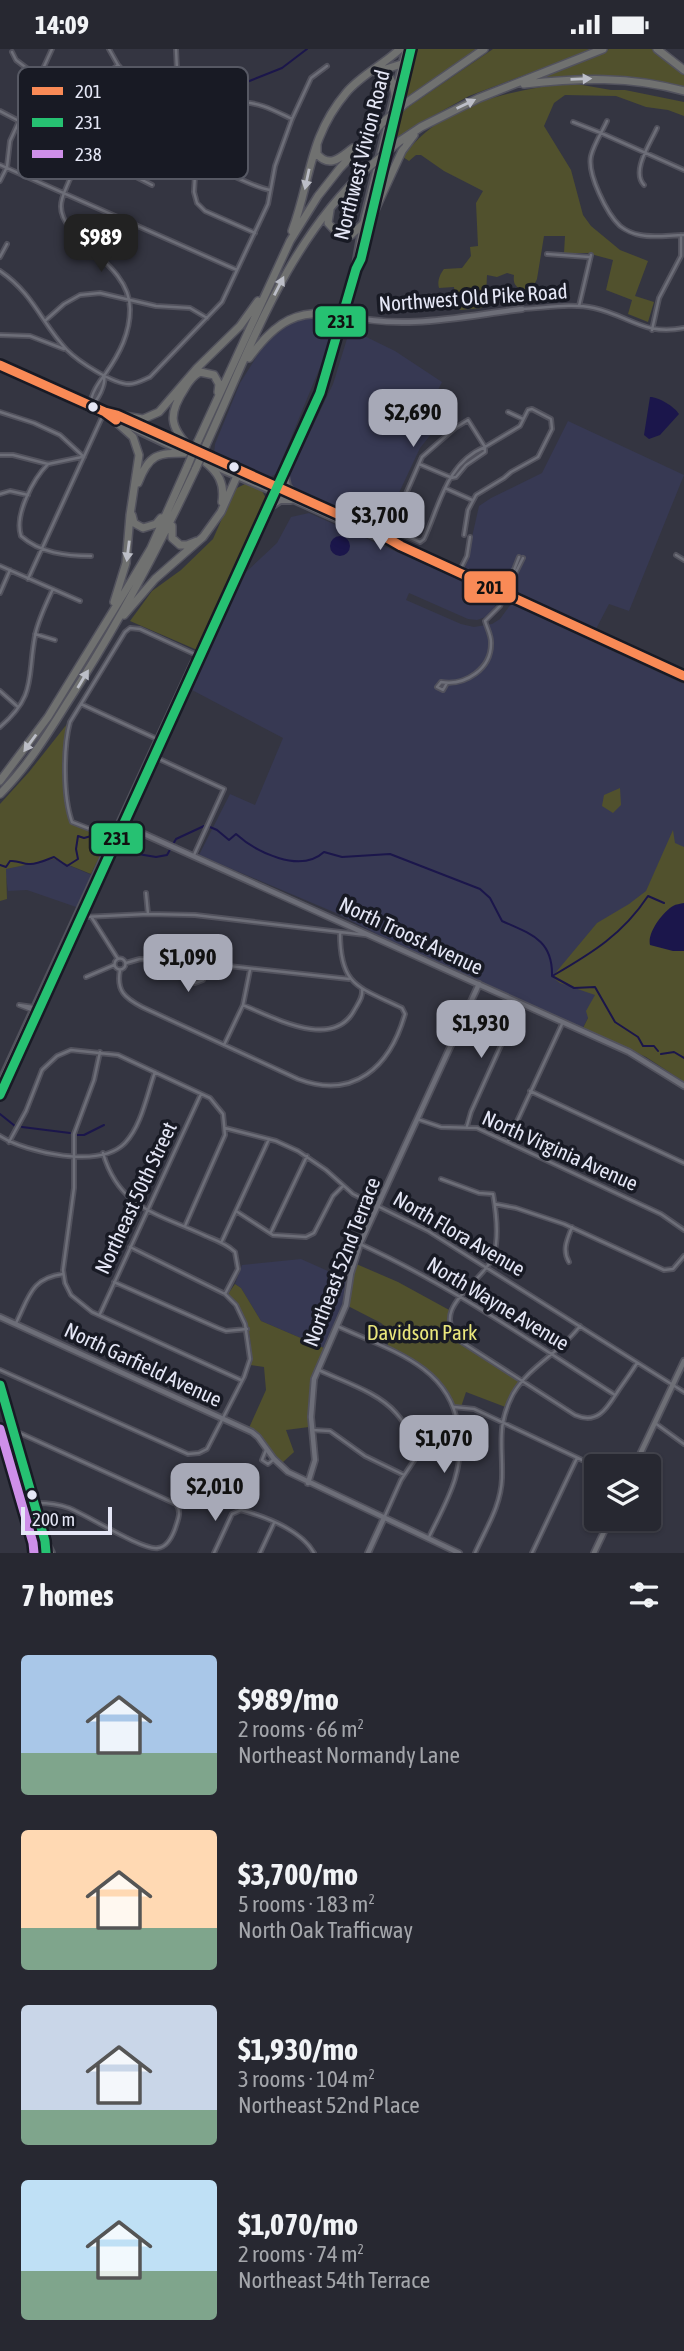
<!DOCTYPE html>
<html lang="en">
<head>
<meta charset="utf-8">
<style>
	:root { --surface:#272831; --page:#33343d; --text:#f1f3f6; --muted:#a4a6ab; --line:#43444d; --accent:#a7a9b7 }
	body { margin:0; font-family:"Asap Condensed",sans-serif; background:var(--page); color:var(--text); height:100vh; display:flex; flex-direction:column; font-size:26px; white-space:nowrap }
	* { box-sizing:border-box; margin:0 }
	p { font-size:23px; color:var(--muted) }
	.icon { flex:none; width:38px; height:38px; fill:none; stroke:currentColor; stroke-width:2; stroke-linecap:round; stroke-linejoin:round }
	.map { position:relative; height:1504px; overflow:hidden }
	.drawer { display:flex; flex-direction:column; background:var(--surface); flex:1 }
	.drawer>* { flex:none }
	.controls { position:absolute; left:584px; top:1405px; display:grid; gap:14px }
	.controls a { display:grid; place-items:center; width:77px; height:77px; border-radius:7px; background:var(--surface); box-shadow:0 2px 5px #0004,0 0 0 2px var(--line); font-size:35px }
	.scale { position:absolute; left:21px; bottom:18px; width:91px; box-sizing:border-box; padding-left:7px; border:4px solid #e5e7f6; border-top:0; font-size:19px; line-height:24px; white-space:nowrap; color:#e5e7f6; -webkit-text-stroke:5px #181a24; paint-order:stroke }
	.price { position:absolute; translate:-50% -60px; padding:0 16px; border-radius:14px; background:var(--accent); color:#111; font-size:23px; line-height:46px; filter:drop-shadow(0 2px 4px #0008) }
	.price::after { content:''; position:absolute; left:50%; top:42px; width:21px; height:16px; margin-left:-10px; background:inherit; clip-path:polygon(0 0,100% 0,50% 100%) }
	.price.active { background:#222; color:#fff }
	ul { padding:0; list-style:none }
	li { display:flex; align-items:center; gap:21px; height:175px; padding:0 21px }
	li span { display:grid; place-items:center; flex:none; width:196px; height:140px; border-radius:7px; color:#555 }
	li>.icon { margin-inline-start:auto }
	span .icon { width:84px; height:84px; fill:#fffc; stroke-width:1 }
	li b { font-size:30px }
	h2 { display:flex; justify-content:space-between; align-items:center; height:84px; padding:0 21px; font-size:30px }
	.status { display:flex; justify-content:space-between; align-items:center; height:49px; padding:0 35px; background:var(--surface); direction:ltr }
	.status svg { height:19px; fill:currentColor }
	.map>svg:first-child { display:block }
</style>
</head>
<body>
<div class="status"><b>14:09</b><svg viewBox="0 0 49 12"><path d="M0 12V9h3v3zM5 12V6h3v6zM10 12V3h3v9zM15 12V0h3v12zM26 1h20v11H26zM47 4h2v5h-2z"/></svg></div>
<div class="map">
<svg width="684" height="1504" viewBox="0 0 684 1504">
	<rect width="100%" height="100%" fill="#343541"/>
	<path fill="#373953" d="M325,267L334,270L330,294L276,425L268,429L214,405L215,395L240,334L265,294L292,273Z
		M350,280L395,302L442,333L429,359L456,371L432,384L420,399L382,480L294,439L288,429L333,335Z
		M568,372L684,426L629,562L609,555L596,580L465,519L479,457L491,449L542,424Z
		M309,464L498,548L494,560L486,568L477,571L468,570L409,544L406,551L461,575L474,578L492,575L500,570L511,555L684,635V831L656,821L583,979L386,890L336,864L199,806L230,745L255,756L283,689L192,641L226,561L244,525L277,494L291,468Z
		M54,810L94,827L79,859L27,841L8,842L5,820Z
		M301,1210L346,1230L344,1257L324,1299L261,1272L241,1239L235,1235L242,1216Z"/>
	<path fill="#51512d" d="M414,0H478L401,53Z
		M493,0H594L469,47L422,73L391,94L398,65Z
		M609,0H652L684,26V39C636,25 588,24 539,30Z
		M571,34L611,41H625L684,53V67L668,61L646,58L616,47L565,46L554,54L544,77L571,121L583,166L591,177L620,201L648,212L635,247L654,253L648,273L628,265L632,251L606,241L613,211L587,204H564L565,187H544L537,230L533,238L521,241C515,237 513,234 514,226L507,224L497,228L487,226L486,247L482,259L460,261L456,255L454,238L439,239C437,232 440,225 444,220L462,219L471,207L470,198L478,197L476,154L483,142L444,122L421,106H416L409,112L403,108C440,55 510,41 571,34Z
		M245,435L262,442L267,451L197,601L130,572L152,542L181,521L213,490L235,440Z
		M67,675L65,747L72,773L108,790L91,825L54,810L6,820L7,850L0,852V755L29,723Z
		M620,739L621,756L613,764L602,757L604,746Z
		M673,781L675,794L684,798V1033L646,1008L583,979L588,969L586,962L595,946L560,934L552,928L597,874L629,855L646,842Z
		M354,1214L398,1233L451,1262C450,1270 450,1277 454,1284C461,1298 507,1323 522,1332L508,1359L466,1343L461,1358H454C441,1327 415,1314 386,1300L392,1284L381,1274L346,1256Z
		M235,1235L241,1239L261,1272L324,1299L311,1334L309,1378L286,1381L294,1403L282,1414C270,1403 265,1387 249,1379L266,1341L264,1318L250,1316C253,1287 248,1267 228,1245Z"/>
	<path fill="#1b164b" d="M650,348C659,348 675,358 679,365L660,386L649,390L644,386Z
		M330 497a10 10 0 1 1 20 0a10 10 0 1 1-20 0Z
		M684,854V902H673L650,896C647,883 664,862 673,857C676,855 680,855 684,854Z"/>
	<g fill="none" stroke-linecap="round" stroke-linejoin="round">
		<path stroke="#1b164b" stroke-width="2" d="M115,64L170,57L194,42L221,31L247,33L282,19L307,0
			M210,778L217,781L229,791L236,785C256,803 300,825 324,803L342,808L390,805L480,840L490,849L502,872C531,885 553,891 552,927L574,939L595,938L615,973L638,988L643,997H654L658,1002
			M118,798L133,803
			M138,805L156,808L167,806L176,790L204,777
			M0,816L6,818L10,812C18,811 22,815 29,815C36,816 48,810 54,808L67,817L78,810L76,800L78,787L84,789L95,786L107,793
			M554,926C592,904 623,885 648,847L664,854
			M661,1005L674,1003L684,1009
			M0,1065L15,1077
			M22,1078L70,1084
			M77,1086H84L104,1076"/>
		<g stroke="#52525d" stroke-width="6">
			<path id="minor" d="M109,0L118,16L133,33
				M176,0L177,21
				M12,3L16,11L37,27
				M229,58L240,84
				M0,62L19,72
				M607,72C602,83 594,95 591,107C587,125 607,165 620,177C625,181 634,185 640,186C654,189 670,186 684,186
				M573,73L601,84L684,121
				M193,80L197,91L194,143L197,154L205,162L255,184
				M100,97L111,115L152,136
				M80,113L62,98C59,87 62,81 66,71C77,43 95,34 118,16
				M196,115C222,117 244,136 270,141
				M0,116L237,221
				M0,132L7,118L10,92L52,0
				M644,136C631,122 650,95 657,79
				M547,205L589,208
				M0,208L7,195
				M0,222C34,245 42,275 67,301C79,313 113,335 129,335C137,335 143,331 150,328L222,253L268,155L275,117L292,70L311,29L327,17
				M579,257L591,206
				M522,260C546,259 571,254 594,259C630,267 644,287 684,279
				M46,271L64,255L80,246L100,244L156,257L190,259L207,269
				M652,281L659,249L681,207V186
				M0,286L30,287L64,300
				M90,357C91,344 99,333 106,324C120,304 130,284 130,260C130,213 60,191 61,157C61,148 66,140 69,132C95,75 143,98 189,81C208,74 221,57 241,54C258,52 277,63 292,70
				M90,357C98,352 106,336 104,326
				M0,363L34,374L60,386L84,408
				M508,363L523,370
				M0,406H13L48,415L82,408
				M48,415C33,430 14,466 21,487C40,504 66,507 91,507
				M419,415L450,428
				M451,429L456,428L466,416L485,403V398
				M445,439L472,451
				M0,445L10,442L28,446
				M464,486L468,461L476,446L504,429L511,423L538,408L552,380L551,370L532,360L528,361L520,377L485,398C446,414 440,456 424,490L420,493L390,480L388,477L398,463L422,408L455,379L468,371L485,398
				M676,506L684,511
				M0,517L80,552
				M459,523L467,507L470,488
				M28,530L103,366
				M0,544L10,521
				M505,545L523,509
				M35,585L55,591
				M447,634L443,641L437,638L441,633C465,637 492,620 491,593C491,586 487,579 485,572L500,557L519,508
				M0,642L18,658
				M81,655L157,690
				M0,678C37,646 27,629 35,587C38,571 46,555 53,540
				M157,709L224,740L194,806
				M113,789L72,773C63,748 63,699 70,673L125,583L130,579L140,580L199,607
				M146,844L148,865
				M84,868L148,865L195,866L366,886
				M92,869L118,910
				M114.5 915a5.5 5.5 0 1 1 11 0a5.5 5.5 0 1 1-11 0Z
				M177,912V925L195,934L203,931L209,916
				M126,914L140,910L173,911L349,930
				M120,921C116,942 125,949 142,958L298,1030C354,1051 390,1018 405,965L402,959C359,938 340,938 340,884
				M86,928L114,916
				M19,956L33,958
				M19,956L32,961
				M243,956C275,969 334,1002 355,960C359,953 363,948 362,941
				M224,996L243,956L250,921
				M100,1003L94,1031L74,1085V1139L63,1221L65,1234L71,1246L92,1263L241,1331
				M530,1042L684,1114
				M417,1070L441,1078L477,1079L661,1165L684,1181
				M467,1077L471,1063L520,954
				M225,1079L276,1092L298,1102L326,1121L353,1145L428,1182L684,1343
				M0,1087C27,1104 100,1120 125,1094C142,1076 147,1045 155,1023
				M508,1092L563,973
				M9,1093L26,1062L42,1021L57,1007L71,1001L118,1006L210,1049L223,1065L225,1086L185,1177
				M103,1104C119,1160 159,1165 206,1187C216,1191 227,1195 235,1203L238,1220L225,1245
				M441,1130L479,1144L493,1145C496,1162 499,1188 494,1205C484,1235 427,1257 460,1292L575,1366C598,1376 607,1359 618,1342C624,1333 631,1324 637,1314
				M495,1155L516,1159L564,1175L664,1221L673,1220L684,1207
				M236,1162L273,1186L306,1188L314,1184L333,1147L343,1137
				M271,1183L307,1107
				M222,1192L269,1090
				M360,1195C450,1236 532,1293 615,1346
				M569,1213C562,1201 567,1191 572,1178
				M114,1233L218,1279L226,1282L247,1280
				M100,1265L201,1045
				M16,1274C29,1248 31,1229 63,1225
				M337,1277C386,1300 449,1315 458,1377C461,1394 460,1413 455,1430C449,1450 438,1469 429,1488
				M0,1321L188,1405L199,1404L207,1400L244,1328L250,1310L245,1275L236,1256L225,1245L130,1198
				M319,1321C344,1333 378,1343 396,1364C406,1375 413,1389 421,1401
				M454,1358L474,1360L597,1418
				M655,1374L684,1395
				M13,1381L176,1455C182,1463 178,1470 175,1480C172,1488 167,1498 158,1499C143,1502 87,1466 69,1459C58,1455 48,1454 37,1454
				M312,1381L330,1382L365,1407L404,1426
				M266,1401L262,1411L268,1415L273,1411
				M421,1401L459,1398
				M384,1469L401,1431L421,1401
				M214,1504L232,1465L241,1461C266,1468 301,1481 314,1504
				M260,1504L274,1474
				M475,1504C486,1479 501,1457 502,1429C503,1396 496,1378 513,1345C530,1316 560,1304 580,1277
				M532,1504L577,1409"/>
		</g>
		<g stroke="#52525d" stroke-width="8">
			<path id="tertiary" d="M345,266C402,282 464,267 522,260
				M124,776L629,1003L684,1037
				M0,1268L252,1383L258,1388L274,1410L288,1423L459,1504
				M308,1434L315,1411L311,1368L314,1330L346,1256L351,1224L360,1195L479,935
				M368,1504L384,1469"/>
		</g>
		<g stroke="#52525d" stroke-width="8">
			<path id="secondary" d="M277,438L684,627
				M275,443L373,487L399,496
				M634,1418L684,1312
				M594,1504L610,1470"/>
		</g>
		<g stroke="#52525d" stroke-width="10">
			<path id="primary" d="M356,216L363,175L406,0
				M341,281L356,269
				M0,316L186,404
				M122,368L189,398
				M199,403L277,438
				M209,415L275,443
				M284,422L287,437L293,445
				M268,459L280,451H291
				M0,1035L194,614
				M0,1046L193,626L199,607L320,344L333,305L356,220L361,210L411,0
				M0,1336L45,1492L46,1504
				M45,1492L51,1504"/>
		</g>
		<g stroke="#52525d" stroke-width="10">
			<path id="motorway" d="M657,0L684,21
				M377,22C391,25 393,33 395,46
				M376,23L408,13
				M524,35C579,29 630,27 684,42
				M406,54L484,0
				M400,92L421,78L479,49L603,0
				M317,96V105C330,120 341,108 353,99
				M330,161L328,174L338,185L351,186L363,175
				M369,174L402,102L414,86
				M292,182C311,132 308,89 346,44C361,26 383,16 400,0
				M249,309C276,272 297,259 344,266
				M117,366L143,370L159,363L197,319L240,277L258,252
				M198,392L290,192L318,147L340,119L381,75
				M206,396C251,298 287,191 370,117
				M190,399C169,377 168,365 185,339C189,332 193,327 200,323L214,326L219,335L218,343
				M204,412C218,423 225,434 222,453
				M138,434C149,405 157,404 187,404
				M132,466L134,474L143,479L156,475L161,469
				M172,477V489L180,496H187L197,492
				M114,553L126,514L130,466L139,406L133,388L114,371
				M124,566L155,530L203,488L221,463L237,427
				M0,732L48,668L129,536L151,499L188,416
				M0,745C27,718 47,686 67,654C116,579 158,500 196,419"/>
		</g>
		<use href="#minor" stroke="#6d6e78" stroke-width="2.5"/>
		<use href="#tertiary" stroke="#6d6e78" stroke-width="4.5"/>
		<use href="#secondary" stroke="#6e6f76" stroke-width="4.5"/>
		<use href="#primary" stroke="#6f7073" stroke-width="6"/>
		<use href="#motorway" stroke="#707170" stroke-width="7"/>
		<g stroke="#52525d" stroke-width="10" stroke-linecap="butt">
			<path id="motorway-bridge" d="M381,75L406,54
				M370,117L400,92
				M188,416L198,392
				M196,419L206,396"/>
		</g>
		<use href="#motorway-bridge" stroke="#707170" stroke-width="7"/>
		<g stroke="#181a24" stroke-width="14">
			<path id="bus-1" d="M0,316L105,363L116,371
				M105,363L117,366L375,482L401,497L684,627"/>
		</g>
		<g stroke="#181a24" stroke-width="14">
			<path id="bus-2" d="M0,1046L320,344L356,220L361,210L411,0
				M0,1336L45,1492L46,1504"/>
		</g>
		<g stroke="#181a24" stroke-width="14">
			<path id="bus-3" d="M0,1380L33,1494L34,1504"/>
		</g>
		<use href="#bus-1" stroke="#f98a56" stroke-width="9"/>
		<use href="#bus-2" stroke="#26c172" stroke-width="9"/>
		<use href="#bus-3" stroke="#ce8fe9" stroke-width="9"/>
	</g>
	<defs><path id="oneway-solid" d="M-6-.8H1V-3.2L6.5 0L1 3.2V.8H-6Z" transform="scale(1.75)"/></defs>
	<g fill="#bcbec7">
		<use href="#oneway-solid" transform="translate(581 30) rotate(-2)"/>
		<use href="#oneway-solid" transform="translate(466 55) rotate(-26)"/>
		<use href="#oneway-solid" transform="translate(307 130) rotate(102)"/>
		<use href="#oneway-solid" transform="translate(279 237) rotate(-63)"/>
		<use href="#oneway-solid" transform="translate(128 502) rotate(97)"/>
		<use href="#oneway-solid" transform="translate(83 630) rotate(-59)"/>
		<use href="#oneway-solid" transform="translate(30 694) rotate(126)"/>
	</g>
	<g fill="#e5e7f6" stroke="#181a24" stroke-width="2.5">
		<circle cx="93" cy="358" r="6"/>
		<circle cx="234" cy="418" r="6"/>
		<circle cx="32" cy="1446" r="6"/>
	</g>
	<g text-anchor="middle" stroke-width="7" stroke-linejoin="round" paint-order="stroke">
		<g font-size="21" fill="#e5e7f6" stroke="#181a24">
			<text transform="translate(362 106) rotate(-76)" y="7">Northwest Vivion Road</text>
			<text transform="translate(473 249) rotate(-4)" y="7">Northwest Old Pike Road</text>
			<text transform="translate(411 887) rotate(25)" y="7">North Troost Avenue</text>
			<text transform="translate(560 1102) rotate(24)" y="7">North Virginia Avenue</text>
			<text transform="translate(136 1149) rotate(-65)" y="7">Northeast 50th Street</text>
			<text transform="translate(459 1185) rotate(30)" y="7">North Flora Avenue</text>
			<text transform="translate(342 1213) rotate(-69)" y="7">Northeast 52nd Terrace</text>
			<text transform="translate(498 1255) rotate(31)" y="7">North Wayne Avenue</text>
			<text transform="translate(143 1316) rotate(25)" y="7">North Garfield Avenue</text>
		</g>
		<g font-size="21" fill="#eae77c" stroke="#181a24">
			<text x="422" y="1291">Davidson Park</text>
		</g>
	</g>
	<rect x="18" y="18" width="230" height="112" rx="10" fill="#181a24" stroke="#565863" stroke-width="2"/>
	<rect x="32" y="38" width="31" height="8" fill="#f98a56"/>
	<rect x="32" y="69" width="31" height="9" fill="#26c172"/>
	<rect x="32" y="101" width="31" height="8" fill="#ce8fe9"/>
	<g font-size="19" fill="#e5e7f6">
		<text x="75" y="49">201</text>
		<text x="75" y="80">231</text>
		<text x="75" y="112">238</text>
	</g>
	<g stroke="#181a24" stroke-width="2.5">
		<rect x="314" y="256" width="53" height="33" rx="7" fill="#26c172"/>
		<rect x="463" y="521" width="54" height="34" rx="7" fill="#f98a56"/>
		<rect x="90" y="773" width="54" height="33" rx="7" fill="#26c172"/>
	</g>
	<g font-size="19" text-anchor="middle" font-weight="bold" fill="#111">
		<text x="341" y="279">231</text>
		<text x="490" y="545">201</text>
		<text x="117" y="796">231</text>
	</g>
</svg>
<div class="controls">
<a><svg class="icon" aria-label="layers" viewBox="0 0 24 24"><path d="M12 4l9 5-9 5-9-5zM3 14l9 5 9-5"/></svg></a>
</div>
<div class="scale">200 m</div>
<b class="price active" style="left:101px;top:225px">$989</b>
<b class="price" style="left:413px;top:400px">$2,690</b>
<b class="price" style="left:380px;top:503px">$3,700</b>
<b class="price" style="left:188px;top:945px">$1,090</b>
<b class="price" style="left:481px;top:1011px">$1,930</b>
<b class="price" style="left:444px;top:1426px">$1,070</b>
<b class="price" style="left:215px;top:1474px">$2,010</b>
</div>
<section class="drawer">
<h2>7 homes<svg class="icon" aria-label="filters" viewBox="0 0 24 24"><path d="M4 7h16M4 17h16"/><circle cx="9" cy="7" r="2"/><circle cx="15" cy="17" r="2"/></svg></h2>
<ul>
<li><span style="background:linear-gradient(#a9c7e8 70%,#7fa58c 0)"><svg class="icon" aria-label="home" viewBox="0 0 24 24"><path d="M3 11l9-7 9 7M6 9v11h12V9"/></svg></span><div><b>$989/mo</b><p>2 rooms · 66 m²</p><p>Northeast Normandy Lane</p></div></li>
<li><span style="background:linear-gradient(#ffd9b3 70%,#7fa58c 0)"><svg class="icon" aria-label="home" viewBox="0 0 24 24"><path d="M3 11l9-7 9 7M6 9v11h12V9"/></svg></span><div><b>$3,700/mo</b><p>5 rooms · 183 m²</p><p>North Oak Trafficway</p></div></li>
<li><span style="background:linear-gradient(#c9d6e8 75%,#7fa58c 0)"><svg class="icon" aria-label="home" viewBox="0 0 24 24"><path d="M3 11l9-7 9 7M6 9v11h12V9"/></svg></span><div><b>$1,930/mo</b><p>3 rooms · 104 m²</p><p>Northeast 52nd Place</p></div></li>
<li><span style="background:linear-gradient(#bfe0f5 65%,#7fa58c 0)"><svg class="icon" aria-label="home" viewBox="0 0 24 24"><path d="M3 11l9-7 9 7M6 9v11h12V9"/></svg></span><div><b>$1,070/mo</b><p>2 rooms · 74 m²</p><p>Northeast 54th Terrace</p></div></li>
</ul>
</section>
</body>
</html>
